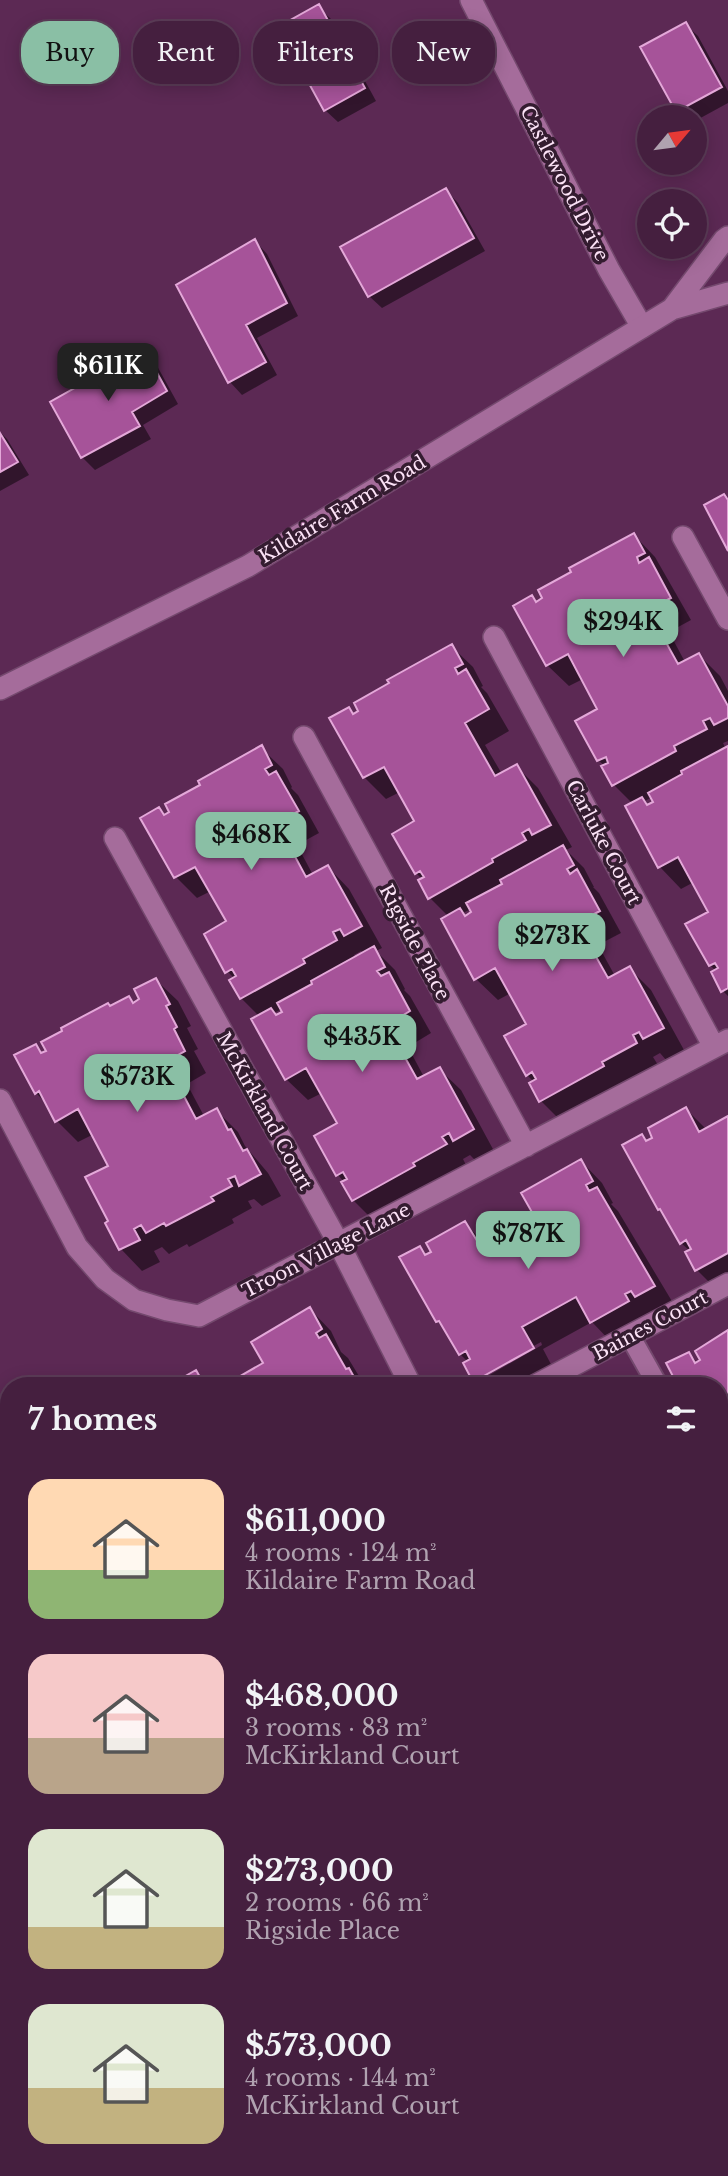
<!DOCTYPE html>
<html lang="en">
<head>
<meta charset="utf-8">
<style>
	:root { --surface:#451f3f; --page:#4c2746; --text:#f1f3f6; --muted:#b0a2b0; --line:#5d3d59; --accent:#8abfa5 }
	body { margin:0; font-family:"Libre Baskerville",serif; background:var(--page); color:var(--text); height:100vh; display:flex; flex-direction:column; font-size:26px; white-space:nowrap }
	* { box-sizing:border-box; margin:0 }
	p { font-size:23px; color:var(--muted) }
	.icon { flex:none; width:38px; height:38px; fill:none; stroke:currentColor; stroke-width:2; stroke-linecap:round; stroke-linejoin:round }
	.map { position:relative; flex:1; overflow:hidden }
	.details { position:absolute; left:0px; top:1377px; width:728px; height:800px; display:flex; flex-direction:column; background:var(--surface); border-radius:28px 28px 0 0; box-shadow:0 4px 18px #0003,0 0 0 2px var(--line) }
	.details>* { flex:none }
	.banner { position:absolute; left:21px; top:21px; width:686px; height:63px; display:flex; gap:14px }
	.needle { width:46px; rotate:61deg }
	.fabs { position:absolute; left:637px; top:105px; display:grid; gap:14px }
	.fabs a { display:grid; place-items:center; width:70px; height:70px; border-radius:50%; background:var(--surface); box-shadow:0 4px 18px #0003,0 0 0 2px var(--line); font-size:35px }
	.price { position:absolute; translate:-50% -60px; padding:0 16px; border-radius:14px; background:var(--accent); color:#111; font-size:23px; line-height:46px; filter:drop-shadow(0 2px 4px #0008) }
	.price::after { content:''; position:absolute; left:50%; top:42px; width:21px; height:16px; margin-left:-10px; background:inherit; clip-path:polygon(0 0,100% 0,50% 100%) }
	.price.active { background:#222; color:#fff }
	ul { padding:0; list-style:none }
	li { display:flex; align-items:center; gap:21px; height:175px; padding:0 28px }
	li span { display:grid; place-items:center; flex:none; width:196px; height:140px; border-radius:21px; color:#555 }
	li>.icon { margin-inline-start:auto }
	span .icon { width:84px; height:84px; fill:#fffc; stroke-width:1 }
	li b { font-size:30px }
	h2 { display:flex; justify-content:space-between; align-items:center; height:84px; padding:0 28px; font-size:30px }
	.chip { padding:0 24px; border-radius:28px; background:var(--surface); box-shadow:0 4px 18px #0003,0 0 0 2px var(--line); font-size:24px; line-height:63px }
	.chip.active { background:var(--accent); color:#111 }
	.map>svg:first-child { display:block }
</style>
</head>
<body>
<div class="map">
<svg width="728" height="2176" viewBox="0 0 728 2176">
	<rect width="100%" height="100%" fill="#5c2954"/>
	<path fill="#0007" fill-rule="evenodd" d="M318,7L331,19L376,101L338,122L325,110Z
		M685,24L698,36L728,91V103L695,121V117H683L677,111Z
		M446,190L458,203L485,251L382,308L369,296Z
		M255,241L267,254L298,316L257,338L277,375L242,395L230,382Z
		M144,351L156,364L178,404L143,425L151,439L95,470L82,457L52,403Z
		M0,432L7,439L29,475L0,491Z
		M634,535L655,557L691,620L669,632L685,662L699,655L720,676L728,691V741L723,743L726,749L728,748V996L723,991L716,971L710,965L711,913L694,882L681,889L660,867L633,804L614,785L605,766L598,760L600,710L583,679L569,686L547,665L532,597L537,603ZM652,797L655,802L649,806L645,801Z
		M451,646L473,667L483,686L481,687L487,693L509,731L485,745L502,774L516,766L538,788L572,847L566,850L584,868L594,887H593L599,893L621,933L598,945L615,976L629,968L651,990L684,1050L666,1060L660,1053L653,1057L658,1065L562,1122L541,1101L534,1082L527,1075L528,1025L511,993L498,1000L476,979L448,916L430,898L423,880L416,873L417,822L400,792L386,799L364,777L331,719L348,709L354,715ZM471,909L473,913L467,917L463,913Z
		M261,748L283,769L292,787L291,788L298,795L319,833L297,845L313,875L328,867L349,889L382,948L376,951L395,970L405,989L404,990L410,996L431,1033L408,1047L424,1077L439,1069L461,1090L494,1151L476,1161L470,1155L463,1159L467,1167L375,1222L353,1200L344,1182L338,1175L316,1136L339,1124L322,1093L308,1100L286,1079L260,1017L241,998L235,979L227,971L228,922L211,891L197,898L176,877L159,809L166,816L203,785ZM361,951L364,954L356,958L354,955ZM282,1009L284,1013L277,1016L274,1013Z
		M156,980L178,1001L191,1026L187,1028L198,1049L194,1051L206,1073L187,1084L204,1116L216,1110L238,1132L245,1146L268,1173L281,1196L262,1206L254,1199L248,1201L252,1208L232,1219L234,1223L189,1247L187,1244L169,1254L162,1247L154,1251L160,1262L142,1271L121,1249L108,1223L111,1222V1166L94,1134L78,1142L57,1121L49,1106L36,1093V1046L44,1054L110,1008L129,998L134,1004L142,1000Z
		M686,1109L707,1130L728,1118V1286L718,1291L697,1270L690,1251L681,1243L667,1217L659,1209L642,1136L648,1142Z
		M581,1161L602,1183L613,1203L611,1204L618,1211L676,1308L613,1344L592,1322L543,1349L554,1370L526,1386H480L475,1381L468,1362L460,1354L447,1331L437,1321L420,1248L428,1256L465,1223L484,1243L535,1215ZM541,1342L542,1345L488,1376L485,1373Z
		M310,1309L331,1331L341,1352L348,1358L365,1386H226L265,1363Z
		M728,1332V1448L719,1439V1386H680L689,1354L698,1363Z
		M196,1372L210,1386H172Z
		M719,1571L728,1587V1595L719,1600Z
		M9,1704V1715L4,1706Z
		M0,1769L9,1785V1802L0,1807V1785L2,1788L5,1786L0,1777Z
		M719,1885L728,1897V2012L719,2017Z
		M728,2052V2068L721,2055Z
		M0,2098L9,2115V2149L0,2154Z"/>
	<path fill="#a65399" stroke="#e4a8d9" stroke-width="2" d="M319,4L365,88L324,111L278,27Z
		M686,22L722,87L676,112L640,47Z
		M446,188L474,238L368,297L340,247Z
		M255,239L287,303L246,325L266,362L228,383L176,285Z
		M144,349L167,391L132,412L140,426L81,458L50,402Z
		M0,433L18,462L0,472Z
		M724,494L728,500V551L704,505Z
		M634,533L645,553L637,557L639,563L649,557L671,598L648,610L678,664L699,653L728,706V718L714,725L710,718L703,721L707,729L674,746L676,751L612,786L601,766L608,763L606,757L597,761L575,721L597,709L568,654L546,666L513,606L532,595L536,602L542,598L538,590L571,572L569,568Z
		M452,644L463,664L455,668L458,674L466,669L489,709L465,723L495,776L517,764L551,825L532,835L529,829L522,833L526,840L492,859L493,862L428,899L418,880L424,877L420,871L415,874L392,834L414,821L384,767L363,778L329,718L349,707L353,714L358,711L354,703L389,683L387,680Z
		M262,745L272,765L265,769L269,775L276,771L299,811L277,823L306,877L328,865L362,926L344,936L340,929L333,932L337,940L303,959L305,963L240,999L229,980L236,976L232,969L225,973L204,934L226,921L195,867L174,878L140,818L159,807L164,815L169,812L165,804L200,785L198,781Z
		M728,746V988L721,992L711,972L718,968L715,963L709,966L685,924L708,912L678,857L658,868L625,806L642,797L647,805L653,802L648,793L682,774L681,771Z
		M563,845L574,865L567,869L570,874L577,869L600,911L577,923L608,978L630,966L664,1028L643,1039L639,1032L633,1035L637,1043L602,1062L604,1066L539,1102L529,1083L536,1079L532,1072L526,1076L504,1036L526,1024L495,968L474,980L441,919L460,908L465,916L471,912L466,903L502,884L500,880Z
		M374,946L385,967L377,971L381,976L389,972L410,1011L387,1025L417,1079L440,1067L474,1129L453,1141L449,1133L442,1137L447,1144L413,1163L415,1166L352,1201L341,1182L347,1179L343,1172L336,1176L314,1136L337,1123L306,1068L285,1080L251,1019L271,1008L276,1015L282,1012L277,1003L312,984L311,981Z
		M156,978L170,1004L166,1006L177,1027L174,1029L185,1051L166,1062L196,1119L217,1108L228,1130L231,1129L243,1151L247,1149L261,1174L239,1186L235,1176L228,1179L232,1186L211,1197L214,1201L166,1226L164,1223L146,1233L141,1225L134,1229L140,1240L119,1250L105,1223L108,1221L85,1177L108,1166L78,1109L55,1122L39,1091L35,1094L14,1055L36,1044L41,1053L46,1051L41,1042L62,1031L61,1028L108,1003L110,1006L129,996L133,1003L139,999L134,989Z
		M686,1107L699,1132L728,1116V1253L695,1271L685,1252L691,1249L686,1240L680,1244L660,1209L658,1210L622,1145L642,1134L646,1141L652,1138L648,1128Z
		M581,1159L593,1181L586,1185L589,1191L597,1187L655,1286L635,1297L631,1291L625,1294L629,1301L590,1323L576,1297L522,1327L534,1348L473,1382L463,1363L470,1359L466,1351L459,1355L439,1321L436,1322L399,1257L420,1246L425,1255L431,1252L426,1243L465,1221L479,1244L533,1214L521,1193Z
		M310,1307L322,1329L316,1333L319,1338L326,1334L346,1369L349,1368L359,1386H223L263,1363L251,1342Z
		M728,1330V1423L719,1427V1386H678L666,1363L689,1352L695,1363L700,1360L695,1351Z
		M196,1370L205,1386H168Z
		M719,1895L728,1911V1985L719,1989Z
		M728,2073V2176H628L624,2168H719V2078Z
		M0,2106L9,2123V2130L0,2135Z"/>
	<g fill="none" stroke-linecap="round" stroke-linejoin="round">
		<g stroke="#74496e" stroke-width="23">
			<path id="service" d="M630,1336L658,1386"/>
		</g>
		<g stroke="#74496e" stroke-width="24">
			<path id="minor" d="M471,0L609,270L642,327
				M683,537L728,619
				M494,637L714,1047
				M304,737L526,1146
				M115,838L339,1244L411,1386
				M0,1100L77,1247L105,1279L134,1300L167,1310L199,1316L728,1040
				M534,1386L728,1284
				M0,1919L9,1915
				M579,2168L583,2176"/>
		</g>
		<g stroke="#74496e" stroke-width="24">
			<path id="secondary" d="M672,309L724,240L728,237
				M0,689L248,566L672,309L728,293"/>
		</g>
		<use href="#service" stroke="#a56c9b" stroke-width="19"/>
		<use href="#minor" stroke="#a56c9b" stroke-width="21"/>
		<use href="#secondary" stroke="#a56c9b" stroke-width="21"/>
	</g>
	<g text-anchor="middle" stroke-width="7" stroke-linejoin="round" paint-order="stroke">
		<g font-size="19" fill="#fbe2f6" stroke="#341c30">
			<text transform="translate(565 183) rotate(63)" y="7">Castlewood Drive</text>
			<text transform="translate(342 509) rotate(-31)" y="7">Kildaire Farm Road</text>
			<text transform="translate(604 842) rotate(62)" y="7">Carluke Court</text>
			<text transform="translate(415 942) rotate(62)" y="7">Rigside Place</text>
			<text transform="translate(265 1111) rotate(61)" y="7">McKirkland Court</text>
			<text transform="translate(326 1250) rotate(-27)" y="7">Troon Village Lane</text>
			<text transform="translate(650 1325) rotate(-28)" y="7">Baines Court</text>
		</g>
	</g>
</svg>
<div class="fabs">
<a><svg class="needle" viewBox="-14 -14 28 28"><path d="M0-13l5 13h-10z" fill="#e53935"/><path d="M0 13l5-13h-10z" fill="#b0a2b0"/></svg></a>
<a><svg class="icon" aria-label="locate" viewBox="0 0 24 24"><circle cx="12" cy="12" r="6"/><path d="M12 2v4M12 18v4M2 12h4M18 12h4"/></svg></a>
</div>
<b class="price active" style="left:108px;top:403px">$611K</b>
<b class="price" style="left:623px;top:659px">$294K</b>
<b class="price" style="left:251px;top:872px">$468K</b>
<b class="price" style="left:552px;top:973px">$273K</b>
<b class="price" style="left:362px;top:1074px">$435K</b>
<b class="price" style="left:137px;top:1114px">$573K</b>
<b class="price" style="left:528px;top:1271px">$787K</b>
<div class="banner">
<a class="chip active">Buy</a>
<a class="chip">Rent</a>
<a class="chip">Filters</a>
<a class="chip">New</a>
</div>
<section class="details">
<h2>7 homes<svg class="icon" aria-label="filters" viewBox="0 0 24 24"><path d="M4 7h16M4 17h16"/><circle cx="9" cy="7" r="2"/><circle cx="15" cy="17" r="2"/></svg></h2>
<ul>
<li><span style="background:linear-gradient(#ffd9b3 65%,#8fb573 0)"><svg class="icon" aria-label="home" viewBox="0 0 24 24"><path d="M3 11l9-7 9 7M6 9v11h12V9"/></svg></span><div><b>$611,000</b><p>4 rooms · 124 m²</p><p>Kildaire Farm Road</p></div></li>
<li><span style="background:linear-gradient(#f6c9c9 60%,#b9a48a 0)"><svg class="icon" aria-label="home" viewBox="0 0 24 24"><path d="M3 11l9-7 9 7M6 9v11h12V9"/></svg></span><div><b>$468,000</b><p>3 rooms · 83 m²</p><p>McKirkland Court</p></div></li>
<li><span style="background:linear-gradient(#dfe7d0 70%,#c2b280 0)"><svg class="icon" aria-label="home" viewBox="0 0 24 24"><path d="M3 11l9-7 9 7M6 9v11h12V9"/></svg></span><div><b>$273,000</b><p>2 rooms · 66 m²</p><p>Rigside Place</p></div></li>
<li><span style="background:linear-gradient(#dfe7d0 60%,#c2b280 0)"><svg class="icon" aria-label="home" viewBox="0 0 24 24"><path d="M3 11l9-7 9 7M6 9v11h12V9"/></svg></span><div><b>$573,000</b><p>4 rooms · 144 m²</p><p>McKirkland Court</p></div></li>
</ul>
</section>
</div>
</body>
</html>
